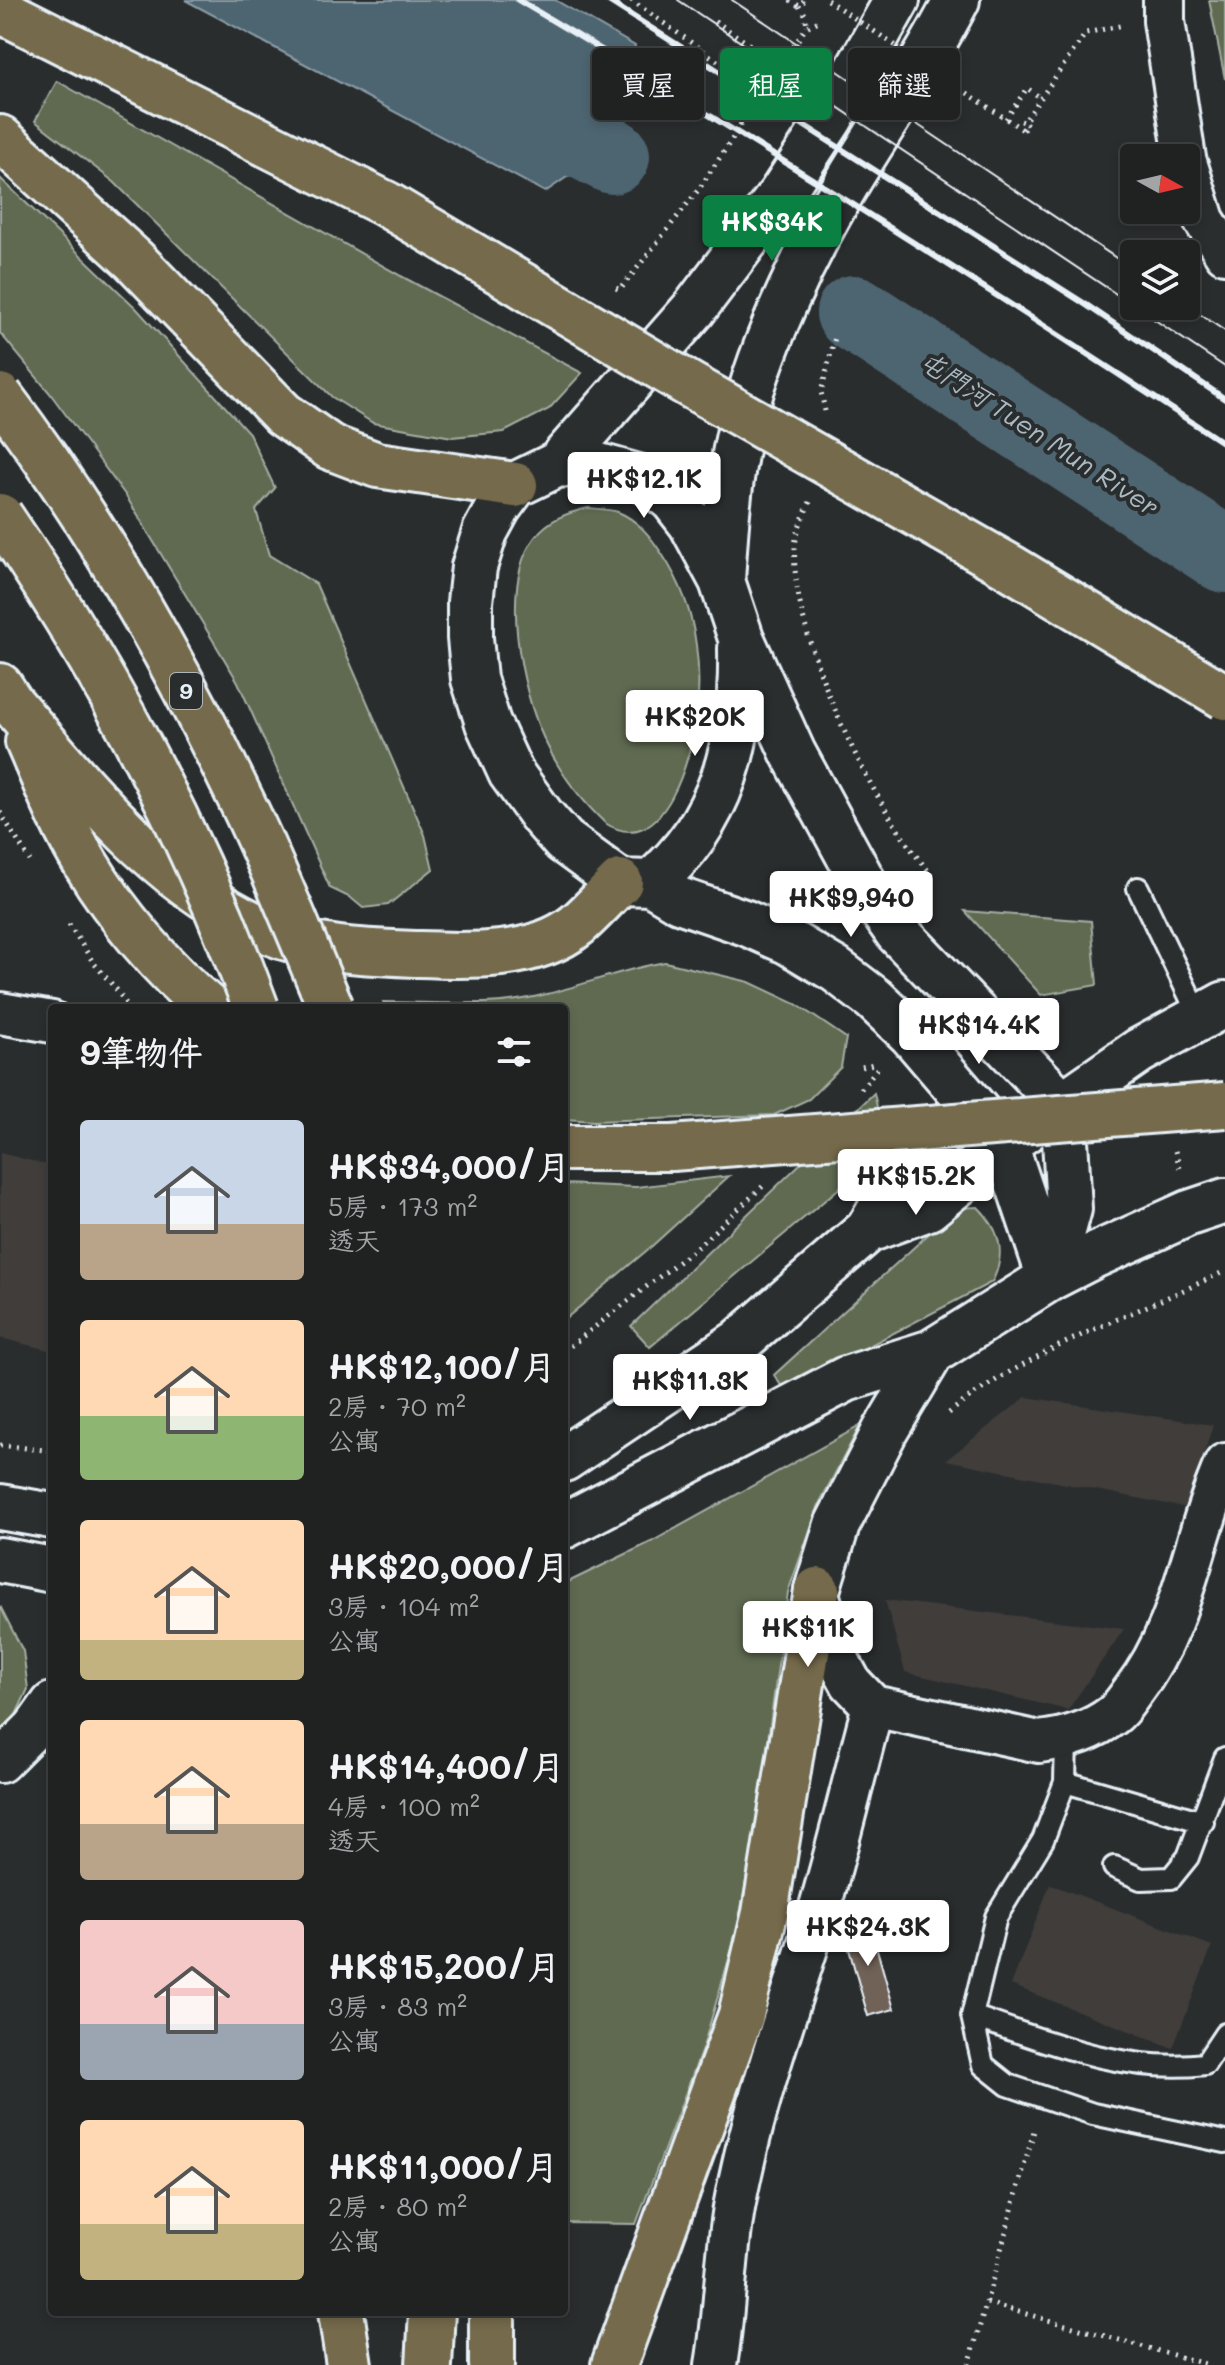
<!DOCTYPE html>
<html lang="zh-TW">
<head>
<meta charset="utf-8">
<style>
	:root { --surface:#202222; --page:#2d2f2f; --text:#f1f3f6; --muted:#a2a4a5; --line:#3d3f40; --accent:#0b8043 }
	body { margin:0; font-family:Mali,"LXGW WenKai TC",sans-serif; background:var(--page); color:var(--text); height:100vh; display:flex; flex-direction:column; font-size:30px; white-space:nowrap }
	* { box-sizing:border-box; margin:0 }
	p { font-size:26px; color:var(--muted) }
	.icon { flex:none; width:44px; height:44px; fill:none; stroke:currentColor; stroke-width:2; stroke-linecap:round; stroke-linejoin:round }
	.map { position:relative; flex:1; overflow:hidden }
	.details { position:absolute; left:48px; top:1004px; width:520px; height:1312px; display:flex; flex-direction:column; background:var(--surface); border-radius:8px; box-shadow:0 4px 12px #0003,0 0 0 2px var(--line) }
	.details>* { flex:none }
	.banner { position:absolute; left:592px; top:48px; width:512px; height:72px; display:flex; gap:16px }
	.needle { width:52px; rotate:98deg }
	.buttons { position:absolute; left:1120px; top:144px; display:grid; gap:16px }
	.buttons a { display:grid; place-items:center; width:80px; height:80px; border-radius:8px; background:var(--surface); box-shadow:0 4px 12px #0003,0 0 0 2px var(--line); font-size:40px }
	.price { position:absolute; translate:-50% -68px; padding:0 18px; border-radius:8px; background:#fff; color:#222; font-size:26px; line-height:52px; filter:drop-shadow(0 2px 4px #0008) }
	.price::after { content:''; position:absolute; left:50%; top:48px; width:24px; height:18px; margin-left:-12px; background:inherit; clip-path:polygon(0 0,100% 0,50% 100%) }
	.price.active { background:var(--accent); color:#fff }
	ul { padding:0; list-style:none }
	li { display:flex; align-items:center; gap:24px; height:200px; padding:0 32px }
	li span { display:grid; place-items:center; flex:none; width:224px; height:160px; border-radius:8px; color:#555 }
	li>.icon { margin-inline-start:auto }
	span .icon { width:96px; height:96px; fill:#fffc; stroke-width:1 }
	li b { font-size:34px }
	h2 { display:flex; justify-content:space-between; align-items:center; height:96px; padding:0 32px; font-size:34px }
	.tag { padding:0 28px; border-radius:8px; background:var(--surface); box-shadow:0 4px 12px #0003,0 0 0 2px var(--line); font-size:28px; line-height:72px }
	.tag.active { background:var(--accent); color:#fff }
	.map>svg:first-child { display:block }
</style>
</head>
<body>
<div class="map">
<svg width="1225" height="2365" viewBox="0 0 1225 2365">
	<rect width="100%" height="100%" fill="#2a2d2e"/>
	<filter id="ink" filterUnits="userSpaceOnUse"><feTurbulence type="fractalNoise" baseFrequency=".0125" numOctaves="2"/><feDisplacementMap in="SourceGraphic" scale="16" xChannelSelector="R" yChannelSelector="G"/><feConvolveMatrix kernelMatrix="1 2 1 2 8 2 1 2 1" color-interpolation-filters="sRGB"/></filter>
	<g filter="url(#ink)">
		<path fill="#3f3d3b" d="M0,1153L52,1166V1351L0,1338Z
			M1026,1397L1213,1425L1187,1508L946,1460Z
			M885,1600L1124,1629L1068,1710L905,1672Z
			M1050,1884L1212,1946L1173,2048L1011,1985Z"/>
		<path fill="#616a51" stroke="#a4aea4" stroke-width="2" d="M1209,0H1225V79Z
			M57,81L401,276L582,373L549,409L504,432L452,437L373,423L332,397L114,182L35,121Z
			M0,178L136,308L249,433L275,488L256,510L269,555L316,584L425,835L433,869L388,905L363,908L351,898L330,888L238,682L126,496L49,392L0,333Z
			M588,508C598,509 608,509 618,512C638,520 651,537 662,554C680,581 692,613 696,645C699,667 699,691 697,713C692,754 665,861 605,823C580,799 558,770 544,739C521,689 499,584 535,537C549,519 567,513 588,508Z
			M965,911L1091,921L1097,985L1041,995Z
			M665,962L749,982L796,1004L846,1038L841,1067L809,1099L774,1115L594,1121L564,1119V1008H385L383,1002C422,1002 463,1005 502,1002C558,997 610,971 665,962Z
			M874,1093C882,1120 876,1145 862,1169L650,1347L631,1326Z
			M729,1176L652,1246L564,1320V1184L636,1187Z
			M978,1207C1000,1229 1007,1253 992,1282L784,1390L774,1375L957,1208Z
			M860,1426L820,1502L788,1592L757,1821L737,1931L704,2044L636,2224L564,2223V1584L651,1542Z
			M0,1606L23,1651L28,1689L7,1734L0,1739Z"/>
		<path fill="#4d6571" stroke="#8b9da7" stroke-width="2" d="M185,0H555L635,46L605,151L545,192Z"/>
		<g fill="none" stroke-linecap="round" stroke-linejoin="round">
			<path stroke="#4d6571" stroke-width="76" d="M511,104L612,156
				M854,313L1225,555"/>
		</g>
		<path fill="#716258" stroke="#e8f1f8" stroke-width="2" d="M869,1921L894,2009L868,2016L843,1928Z"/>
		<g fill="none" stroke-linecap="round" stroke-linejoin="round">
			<g stroke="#e8f1f8" stroke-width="26">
				<path id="service" d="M1138,888L1199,1016
					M1066,1739L1065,1782L1043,1840L996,1917L972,2016L983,2065L1008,2085L1093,2114L1225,2142
					M1065,1782L1203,1822
					M1114,1867L1141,1879L1171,1878L1188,1857L1225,1758
					M972,2016C1047,2042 1125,2074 1205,2064L1225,2034"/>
			</g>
			<g stroke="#e8f1f8" stroke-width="46">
				<path id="minor" d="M1164,0V21L1185,158
					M1186,162L1204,220L1225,253
					M0,1013L52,1022
					M817,1590L837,1657L851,1683L873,1706L1039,1742C1066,1739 1091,1732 1113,1715C1121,1709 1127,1699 1133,1691C1185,1624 1191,1540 1225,1464
					M0,1762L34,1728L52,1703
					M716,2365C725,2313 725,2260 734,2208C752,2109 787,2013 817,1917C838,1847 854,1776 873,1706"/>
			</g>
			<g stroke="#e8f1f8" stroke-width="50">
				<path id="secondary" d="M897,0L830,119L781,194L694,309L558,464L515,485L498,508L485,532L474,567L470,602V638L474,679L488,723L511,773L542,816L564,841L620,882L651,883L679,900L746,923L789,942L836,970L874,999L911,1034L1005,1144L1050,1278
					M558,464L599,466L638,477L656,486L673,500L691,523L722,581L741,638L793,753L867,889L898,933L1063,1105L1069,1209L1050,1278
					M722,581C725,532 728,483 739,435C759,348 804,255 850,178C886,119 925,62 957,0
					M651,883C723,822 743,741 741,648
					M868,1230L905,1169L964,1110
					M564,1459L739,1342L868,1230L928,1208L1005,1144L1139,1051L1225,1004
					M0,1507L52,1516
					M564,1526L846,1379L932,1352L1050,1278L1093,1256L1189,1213L1225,1201
					M0,1560L52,1570
					M817,1590L837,1525L885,1431L932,1352"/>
			</g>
			<g stroke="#e8f1f8" stroke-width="50">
				<path id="trunk" d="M0,10L386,204
					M0,138L134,260L283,414L330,447L377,465L515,485
					M0,686L11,703C86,790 159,885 268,931C315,951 368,952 418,954C469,956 535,959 577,925C592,912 606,896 620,882
					M28,742C46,783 62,825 86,864C116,914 164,971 209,1008
					M564,1148H672"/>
			</g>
			<g stroke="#e8f1f8" stroke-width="50">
				<path id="motorway" d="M341,2312L349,2365
					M492,2312V2365
					M429,2365L432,2312
					M614,2365L741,2015L765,1913L817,1590"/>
			</g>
			<path stroke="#e8f1f8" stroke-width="5" stroke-dasharray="2 6" stroke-linecap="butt" d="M631,0L733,72L741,127
				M790,0L799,6L805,0
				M799,6L805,14L807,26
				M715,21L787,70
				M808,26L821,20
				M1006,119L1027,88L1038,96L1035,100
				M1021,121L1024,122L1086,33L1124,25
				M1023,130L1028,125L1024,122
				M616,288L620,290L699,189L807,26
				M825,411L821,392L835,337
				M810,502C803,517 796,531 795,548C788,633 877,819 936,879
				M0,812L30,861
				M69,924L93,962L116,989L129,1008
				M862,1067L877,1063
				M861,1089L880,1065
				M1175,1151L1180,1168
				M564,1351L696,1248L763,1186
				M949,1413C1031,1348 1132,1316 1225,1271
				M0,1445L52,1451
				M987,2303L1209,2365
				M969,2365L1035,2127"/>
			<use href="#service" stroke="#2a2d2e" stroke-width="20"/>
			<use href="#minor" stroke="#2a2d2e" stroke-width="40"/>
			<use href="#secondary" stroke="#2a2d2e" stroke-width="44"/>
			<use href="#trunk" stroke="#746b4b" stroke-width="44"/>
			<use href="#motorway" stroke="#746b4b" stroke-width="44"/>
			<path stroke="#e8f1f8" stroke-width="2" d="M678,0L1225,367
				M732,0L1134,270
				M1186,305L1225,331"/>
			<path stroke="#e8f1f8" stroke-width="6" d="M518,0C758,142 993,291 1225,444
				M607,0L1082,302L1225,399"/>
			<g stroke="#e8f1f8" stroke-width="50" stroke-linecap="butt">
				<path id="trunk-bridge" d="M386,204L690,385L1010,567L1225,697
					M672,1148L1225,1105"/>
			</g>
			<g stroke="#e8f1f8" stroke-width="50" stroke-linecap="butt">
				<path id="motorway-bridge" d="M0,396C94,520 172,656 239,796C273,865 301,937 331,1008
					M0,516C104,668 193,835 256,1008"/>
			</g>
			<path stroke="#e8f1f8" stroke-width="5" stroke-dasharray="2 6" stroke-linecap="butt" d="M827,0L1023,130"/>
			<use href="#trunk-bridge" stroke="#746b4b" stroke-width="44"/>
			<use href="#motorway-bridge" stroke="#746b4b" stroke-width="44"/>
		</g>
	</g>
	<g text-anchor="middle" stroke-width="8" stroke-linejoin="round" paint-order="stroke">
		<rect fill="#2a2d2e" stroke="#afb6bb" stroke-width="2" x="170" y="673" width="32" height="36" rx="6"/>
		<g font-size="22" font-weight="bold" fill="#e8f1f8">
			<text x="186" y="699">9</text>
		</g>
		<g font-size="26" font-style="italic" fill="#aab9c2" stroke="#2a2d2e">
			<text transform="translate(1039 434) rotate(33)" y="9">屯門河 Tuen Mun River</text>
		</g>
	</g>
</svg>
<div class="buttons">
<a><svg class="needle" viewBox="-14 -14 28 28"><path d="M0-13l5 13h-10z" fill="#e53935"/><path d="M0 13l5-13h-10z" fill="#a2a4a5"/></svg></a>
<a><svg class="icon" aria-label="layers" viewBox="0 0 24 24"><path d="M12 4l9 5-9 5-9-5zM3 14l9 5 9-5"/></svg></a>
</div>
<b class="price active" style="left:772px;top:263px">HK$34K</b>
<b class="price" style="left:644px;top:520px">HK$12.1K</b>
<b class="price" style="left:695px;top:758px">HK$20K</b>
<b class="price" style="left:851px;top:939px">HK$9,940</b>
<b class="price" style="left:979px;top:1066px">HK$14.4K</b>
<b class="price" style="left:916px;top:1217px">HK$15.2K</b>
<b class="price" style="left:690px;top:1422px">HK$11.3K</b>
<b class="price" style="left:808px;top:1669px">HK$11K</b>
<b class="price" style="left:868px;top:1968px">HK$24.3K</b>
<div class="banner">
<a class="tag">買屋</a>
<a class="tag active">租屋</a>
<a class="tag">篩選</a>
</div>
<section class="details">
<h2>9筆物件<svg class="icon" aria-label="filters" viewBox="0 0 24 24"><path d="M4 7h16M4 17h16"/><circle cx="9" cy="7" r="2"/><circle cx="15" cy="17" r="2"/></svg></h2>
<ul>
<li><span style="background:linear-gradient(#c9d6e8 65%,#b9a48a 0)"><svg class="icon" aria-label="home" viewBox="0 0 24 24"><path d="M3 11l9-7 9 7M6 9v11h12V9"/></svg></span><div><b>HK$34,000/月</b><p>5房 · 173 m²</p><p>透天</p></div></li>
<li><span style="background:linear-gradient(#ffd9b3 60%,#8fb573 0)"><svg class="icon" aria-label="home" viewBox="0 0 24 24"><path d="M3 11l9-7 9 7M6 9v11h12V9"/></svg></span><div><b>HK$12,100/月</b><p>2房 · 70 m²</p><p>公寓</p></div></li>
<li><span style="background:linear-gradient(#ffd9b3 75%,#c2b280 0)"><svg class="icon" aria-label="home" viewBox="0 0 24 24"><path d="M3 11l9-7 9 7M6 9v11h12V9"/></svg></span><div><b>HK$20,000/月</b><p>3房 · 104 m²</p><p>公寓</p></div></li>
<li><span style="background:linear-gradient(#ffd9b3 65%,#b9a48a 0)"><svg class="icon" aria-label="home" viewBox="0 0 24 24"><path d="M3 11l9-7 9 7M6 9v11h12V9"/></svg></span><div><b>HK$14,400/月</b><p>4房 · 100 m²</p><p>透天</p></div></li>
<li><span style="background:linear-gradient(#f6c9c9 65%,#9aa5b1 0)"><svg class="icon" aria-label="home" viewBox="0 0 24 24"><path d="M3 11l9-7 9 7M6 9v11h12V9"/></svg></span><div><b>HK$15,200/月</b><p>3房 · 83 m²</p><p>公寓</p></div></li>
<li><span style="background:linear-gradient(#ffd9b3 65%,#c2b280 0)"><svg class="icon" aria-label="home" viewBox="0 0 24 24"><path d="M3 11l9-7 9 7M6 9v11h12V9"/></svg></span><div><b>HK$11,000/月</b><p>2房 · 80 m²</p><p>公寓</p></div></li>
</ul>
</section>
</div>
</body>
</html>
